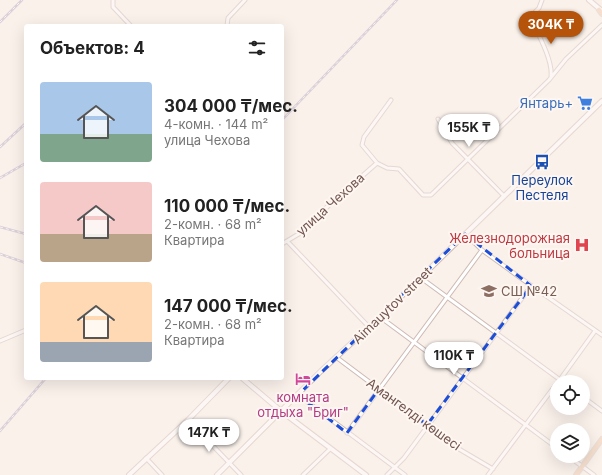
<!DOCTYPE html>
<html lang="ru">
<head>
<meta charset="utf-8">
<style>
	:root { --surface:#fff; --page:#f2f2f2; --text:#222; --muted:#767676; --accent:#b45309 }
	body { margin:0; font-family:Inter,sans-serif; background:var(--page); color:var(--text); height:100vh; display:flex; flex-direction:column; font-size:15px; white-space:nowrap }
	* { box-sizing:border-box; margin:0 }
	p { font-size:13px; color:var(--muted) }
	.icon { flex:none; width:22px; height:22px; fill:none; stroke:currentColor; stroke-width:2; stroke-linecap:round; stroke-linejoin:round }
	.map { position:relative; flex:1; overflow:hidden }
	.panel { position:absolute; left:24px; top:24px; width:260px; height:356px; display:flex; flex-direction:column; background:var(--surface); border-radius:4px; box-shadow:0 4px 16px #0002 }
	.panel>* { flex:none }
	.buttons { position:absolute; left:550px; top:375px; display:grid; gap:8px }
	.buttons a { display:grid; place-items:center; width:40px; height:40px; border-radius:50%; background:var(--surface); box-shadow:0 4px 16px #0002; font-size:20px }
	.price { position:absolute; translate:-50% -34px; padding:0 9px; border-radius:14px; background:#fff; color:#222; font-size:13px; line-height:26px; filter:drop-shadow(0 1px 2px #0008) }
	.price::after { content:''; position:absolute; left:50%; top:24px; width:12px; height:9px; margin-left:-6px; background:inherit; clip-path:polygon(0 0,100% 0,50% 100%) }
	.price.current { background:var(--accent); color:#fff }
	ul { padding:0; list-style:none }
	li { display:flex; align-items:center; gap:12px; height:100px; padding:0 16px }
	li span { display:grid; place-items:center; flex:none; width:112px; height:80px; border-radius:4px; color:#555 }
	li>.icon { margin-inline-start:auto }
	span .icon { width:48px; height:48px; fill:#fffc; stroke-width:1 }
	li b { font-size:17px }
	h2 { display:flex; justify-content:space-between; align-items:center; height:48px; padding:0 16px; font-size:17px }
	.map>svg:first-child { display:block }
</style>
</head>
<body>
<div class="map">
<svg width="602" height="475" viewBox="0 0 602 475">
	<rect width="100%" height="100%" fill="#faf1eb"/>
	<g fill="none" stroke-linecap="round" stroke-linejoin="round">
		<g stroke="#cebab4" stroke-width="5">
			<path id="street" d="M113,0V7L131,26
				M542,0L539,8L530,17C537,32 553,60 551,76
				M227,26L228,18L245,0
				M391,100L364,137L362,145L377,163L387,168L399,169L423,195H431L549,80L566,59L602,25
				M438,119L452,143L504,196
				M465,234L482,250L529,284L602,335
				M287,241L369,327
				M282,244L302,232L319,214L377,163
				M421,278L563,382
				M380,317L557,448
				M0,341L26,330
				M336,357L459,449L493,469
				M559,381L595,331
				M298,395L405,475
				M583,397L602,411
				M188,420L241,475
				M347,433L482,250
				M568,456L594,475
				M146,458L162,475
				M303,475L330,449
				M387,475L404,458L531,286
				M488,475L557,383"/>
		</g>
		<g stroke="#d0bab2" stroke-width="6">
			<path id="secondary" d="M589,0L602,11
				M242,378L281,411L366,475
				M129,475L188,420L229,378
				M217,475L321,371L380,317L602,101"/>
		</g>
		<g stroke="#d5ccca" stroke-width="6">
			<path id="primary" d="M599,10L602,14
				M576,475L602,439"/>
		</g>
		<use href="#street" stroke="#fff" stroke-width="3"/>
		<use href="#secondary" stroke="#fff" stroke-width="4"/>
		<use href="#primary" stroke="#f1caab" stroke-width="4.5"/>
		<g stroke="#b3a9c4" stroke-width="2.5">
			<path id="rail" d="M0,22L22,0
				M282,120L397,0
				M0,147L26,123
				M0,178L26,163
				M0,227L26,234
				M0,254L26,263
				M0,431L46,378"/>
		</g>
		<use href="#rail" stroke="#fdf6f1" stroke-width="1" stroke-dasharray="3" stroke-linecap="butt"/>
	</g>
	<path d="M0 0H602V475H0ZM465,234L531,286L427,425L379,389L347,433L298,395Z" fill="#faf1eb" fill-opacity=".55" fill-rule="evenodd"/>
	<path fill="none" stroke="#1d4ed8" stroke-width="3" stroke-dasharray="8 5" stroke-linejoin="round" d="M465,234L531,286L427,425L379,389L347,433L298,395Z"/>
	<defs>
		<g id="supermarket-bare" transform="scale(1.2)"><path d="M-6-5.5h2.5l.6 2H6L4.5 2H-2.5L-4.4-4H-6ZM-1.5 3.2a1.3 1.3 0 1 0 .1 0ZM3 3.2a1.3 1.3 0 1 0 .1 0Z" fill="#3f7fe0" stroke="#fdf6f1" stroke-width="2.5" paint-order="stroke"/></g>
		<g id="bus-bare" transform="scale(1.2)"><path d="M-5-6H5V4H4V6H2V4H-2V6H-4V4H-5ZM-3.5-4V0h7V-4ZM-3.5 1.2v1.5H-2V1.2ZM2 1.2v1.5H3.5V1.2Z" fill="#1a4fb4" stroke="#fdf6f1" stroke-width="2.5" paint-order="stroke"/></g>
		<g id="hospital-bare" transform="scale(1.2)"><path d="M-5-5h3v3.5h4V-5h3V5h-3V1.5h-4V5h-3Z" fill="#e0444e" stroke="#fdf6f1" stroke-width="2.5" paint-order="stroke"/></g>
		<g id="school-bare" transform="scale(1.2)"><path d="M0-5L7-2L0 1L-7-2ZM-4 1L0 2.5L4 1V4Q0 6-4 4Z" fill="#8d6e63" stroke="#fdf6f1" stroke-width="2.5" paint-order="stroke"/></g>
		<g id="hotel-bare" transform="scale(1.2)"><path d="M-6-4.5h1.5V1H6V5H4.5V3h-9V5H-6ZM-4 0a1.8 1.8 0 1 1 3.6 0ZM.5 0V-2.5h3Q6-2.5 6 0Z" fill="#d1479c" stroke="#fdf6f1" stroke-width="2.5" paint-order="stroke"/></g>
	</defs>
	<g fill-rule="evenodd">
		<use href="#supermarket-bare" x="585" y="103"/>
		<use href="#bus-bare" x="542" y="162"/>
		<use href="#hospital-bare" x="582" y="245"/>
		<use href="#school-bare" x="489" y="291"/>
		<use href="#hotel-bare" x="303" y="379"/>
	</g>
	<g text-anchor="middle" stroke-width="4" stroke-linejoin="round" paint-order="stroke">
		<g font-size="13" fill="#366cbe" stroke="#fdf6f1" text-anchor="end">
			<text x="573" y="108">Янтарь+</text>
		</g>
		<g font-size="13" fill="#164399" stroke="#fdf6f1">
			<text x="542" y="185">Переулок<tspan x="542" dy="15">Пестеля</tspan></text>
		</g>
		<g font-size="13" fill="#735650" stroke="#fdf6f1">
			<text transform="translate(330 204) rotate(-42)" y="5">улица Чехова</text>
			<text transform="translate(392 305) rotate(-44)" y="5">Aimauytov street</text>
			<text transform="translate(414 414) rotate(36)" y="5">Амангелді көшесі</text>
		</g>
		<g font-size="13" fill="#be3a42" stroke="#fdf6f1" text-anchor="end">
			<text x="570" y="243">Железнодорожная<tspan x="570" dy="15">больница</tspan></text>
		</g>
		<g font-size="13" fill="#785e54" stroke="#fdf6f1" text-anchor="start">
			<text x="501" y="296">СШ №42</text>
		</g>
		<g font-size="13" fill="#b23c85" stroke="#fdf6f1">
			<text x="303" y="402">комната<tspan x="303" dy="15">отдыха "Бриг"</tspan></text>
		</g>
	</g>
</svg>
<div class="buttons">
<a><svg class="icon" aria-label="locate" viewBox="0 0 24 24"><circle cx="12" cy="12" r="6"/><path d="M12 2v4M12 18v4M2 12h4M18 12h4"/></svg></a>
<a><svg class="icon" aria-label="layers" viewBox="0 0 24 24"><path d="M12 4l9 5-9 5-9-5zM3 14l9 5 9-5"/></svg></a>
</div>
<b class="price current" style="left:551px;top:45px">304K ₸</b>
<b class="price" style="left:469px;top:148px">155K ₸</b>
<b class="price" style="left:454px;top:376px">110K ₸</b>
<b class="price" style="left:209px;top:453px">147K ₸</b>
<section class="panel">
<h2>Объектов: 4<svg class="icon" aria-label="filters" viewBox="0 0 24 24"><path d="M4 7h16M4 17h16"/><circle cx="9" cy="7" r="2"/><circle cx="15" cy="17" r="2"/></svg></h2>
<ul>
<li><span style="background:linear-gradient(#a9c7e8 65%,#7fa58c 0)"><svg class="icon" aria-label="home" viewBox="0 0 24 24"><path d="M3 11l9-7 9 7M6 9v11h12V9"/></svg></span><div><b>304 000 ₸/мес.</b><p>4-комн. · 144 m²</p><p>улица Чехова</p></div></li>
<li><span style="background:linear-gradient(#f6c9c9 65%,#b9a48a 0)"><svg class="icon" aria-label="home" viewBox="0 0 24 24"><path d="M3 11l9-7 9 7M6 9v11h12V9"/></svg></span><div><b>110 000 ₸/мес.</b><p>2-комн. · 68 m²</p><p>Квартира</p></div></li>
<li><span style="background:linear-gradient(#ffd9b3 75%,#9aa5b1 0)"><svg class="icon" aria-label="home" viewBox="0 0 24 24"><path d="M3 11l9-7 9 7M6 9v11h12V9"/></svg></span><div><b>147 000 ₸/мес.</b><p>2-комн. · 68 m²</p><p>Квартира</p></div></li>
</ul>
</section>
</div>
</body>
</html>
